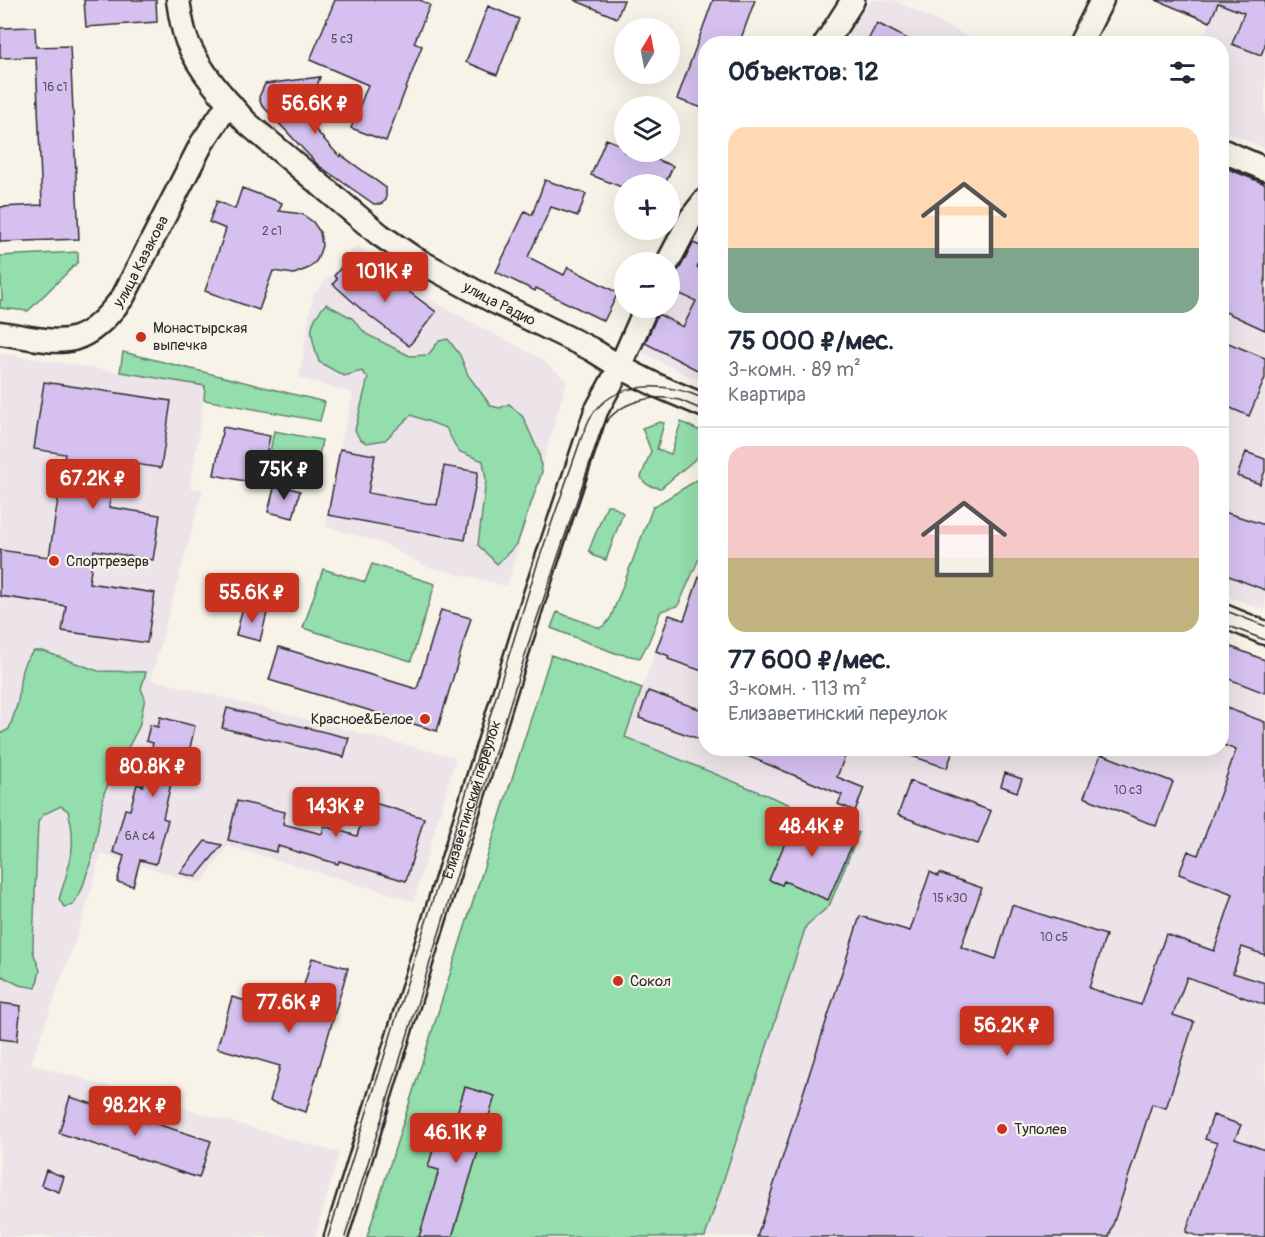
<!DOCTYPE html>
<html lang="ru">
<head>
<meta charset="utf-8">
<style>
	:root { --surface:#fff; --page:#f2f2f3; --text:#1f2937; --muted:#747a83; --line:#e0e1e3; --accent:#c8321e }
	body { margin:0; font-family:Pangolin,sans-serif; background:var(--page); color:var(--text); height:100vh; display:flex; flex-direction:column; font-size:22px; white-space:nowrap }
	* { box-sizing:border-box; margin:0 }
	p { font-size:20px; color:var(--muted) }
	.icon { flex:none; width:33px; height:33px; fill:none; stroke:currentColor; stroke-width:2; stroke-linecap:round; stroke-linejoin:round }
	.map { position:relative; flex:1; overflow:hidden }
	.panel { position:absolute; left:698px; top:36px; width:531px; height:720px; display:flex; flex-direction:column; background:var(--surface); border-radius:24px; box-shadow:0 6px 24px #0002 }
	.panel>* { flex:none }
	.needle { width:39px; rotate:10deg }
	.fabs { position:absolute; left:614px; top:18px; display:grid; gap:12px }
	.fabs a { display:grid; place-items:center; width:66px; height:66px; border-radius:50%; background:var(--surface); box-shadow:0 6px 24px #0002; font-size:30px }
	.price { position:absolute; translate:-50% -51px; padding:0 14px; border-radius:6px; background:var(--accent); color:#fff; font-size:20px; line-height:39px; filter:drop-shadow(0 2px 3px #0008) }
	.price::after { content:''; position:absolute; left:50%; top:36px; width:18px; height:14px; margin-left:-9px; background:inherit; clip-path:polygon(0 0,100% 0,50% 100%) }
	.price.on { background:#222; color:#fff }
	ul { padding:0; list-style:none }
	li { display:grid; align-content:center; gap:12px; height:318px; padding:0 30px }
	li+li { border-top:2px solid var(--line) }
	li span { display:grid; place-items:center; height:186px; border-radius:18px; color:#555 }
	li>.icon { margin-inline-start:auto }
	span .icon { width:108px; height:108px; fill:#fffc; stroke-width:1 }
	li b { font-size:26px }
	h2 { display:flex; justify-content:space-between; align-items:center; height:72px; padding:0 30px; font-size:26px }
	.map>svg:first-child { display:block }
</style>
</head>
<body>
<div class="map">
<svg width="1265" height="1237" viewBox="0 0 1265 1237">
	<rect width="100%" height="100%" fill="#f7f3e8"/>
	<filter id="ink" filterUnits="userSpaceOnUse"><feTurbulence type="fractalNoise" baseFrequency=".0167" numOctaves="2"/><feDisplacementMap in="SourceGraphic" scale="12" xChannelSelector="R" yChannelSelector="G"/><feConvolveMatrix kernelMatrix="1 2 1 2 8 2 1 2 1" color-interpolation-filters="sRGB"/></filter>
	<g filter="url(#ink)">
		<path fill="#ede4ea" d="M872,0H894L982,43L836,44Z
			M1219,0H1265V149L1221,129V44H1202Z
			M1221,159L1265,178V610L1221,594Z
			M705,203V384L625,344L643,308H669V262Z
			M357,245L437,304L542,359L567,381L507,586L427,567L384,544L326,526L340,449L353,393L299,378L313,295Z
			M0,353L206,386L190,488L203,490L151,679L456,758L414,901L228,846L201,883L101,854L84,915L31,1064L339,1153L315,1237H0Z
			M705,560V748H1221V643L1265,660V1237H705L806,926L829,906L624,736L669,615L684,620Z"/>
		<path fill="#94ddac" stroke="#60846c" stroke-width="1.5" d="M78,252V262L28,311L0,308V300H2L0,256Z
			M326,304L352,318L366,334L410,356L428,355L439,341L448,339L460,355L468,375L491,406L500,408L509,404L523,417L539,453L542,472L517,544L497,564L478,545L486,480L483,461L458,451L446,428L411,415L385,440L366,443L359,438L355,430L368,378L362,371L344,376L319,362C311,335 305,326 326,304Z
			M123,352L325,402L320,421L204,400L205,386L120,372Z
			M660,422L664,423L657,449L671,454L681,422L705,433V451L661,488C652,487 645,486 641,477L651,451L642,428Z
			M274,431L322,440L313,488L265,479Z
			M705,475V545L678,606L661,611L649,641L640,658L615,653L551,628L557,612L600,628L606,624L611,617L653,507Z
			M607,505H611L623,513L606,560L594,556L589,550Z
			M372,564L435,584L411,661L303,628L323,569L365,582Z
			M34,651H43L98,671L146,672L141,689L145,698L139,727L104,793L94,851L82,889L73,905L64,907L59,899C69,867 78,845 68,811L61,806L44,814L38,822L33,942V952L40,970L36,988L19,985L0,975V734L9,729C12,720 16,710 18,701C21,682 18,665 34,651Z
			M551,655L642,688L625,737L859,833L829,906L806,926L705,1237H367Z"/>
		<path fill="#d5c0f0" stroke="#2b2b2b" stroke-width="1.5" d="M84,0H156L157,22L86,27Z
			M335,0H420L430,5L414,43L422,46L386,141L351,128L368,85L310,60Z
			M574,0H624L617,18Z
			M713,0H755L739,44H705V109L677,99Z
			M1156,0H1265V45L1261,55L1232,44L1244,13L1218,3L1210,22Z
			M488,6L519,19L497,75L466,62Z
			M877,23L917,44H866Z
			M35,27L36,47L70,46L79,239L0,242V207L42,205L36,57L0,58V28Z
			M320,77L308,112L294,106L340,157L341,155L386,188V200L381,204H374L318,165L261,104L259,97L265,84Z
			M606,139L624,146V152H637L673,166L665,184H624V188L591,175Z
			M1221,166L1265,184V330L1221,310Z
			M545,180L586,194L578,216L551,207L528,257L564,275L568,267L618,293L604,321L536,288L535,291L496,272L525,211L532,215Z
			M242,188L282,203L279,211L302,214L313,222L320,232L322,246L317,260L309,268L294,274L273,271L259,310L205,291L226,229L209,222L217,201L235,209Z
			M693,243L705,248L697,267L705,270V374L645,343L658,314L683,327L696,301L669,289L674,274L680,268Z
			M351,262L380,286L388,276L436,312L409,346L362,310L333,284L337,279L334,276L344,264L348,267Z
			M1221,340L1265,358V378L1249,416L1221,404Z
			M44,382L171,401L161,468L116,461L109,507L160,515L153,560L94,550L89,583L155,593L147,643L62,631L66,606L0,596V550L49,557L65,454L34,449Z
			M223,427L270,436L260,484L214,475Z
			M340,449L375,455L368,493L437,505L444,466L478,472L465,540L328,515Z
			M1246,452L1265,459V471L1260,484L1237,476Z
			M275,484L300,491L293,518L268,512Z
			M1221,511L1265,525V590L1221,573Z
			M703,566H705V672L668,659L669,656L656,651L669,615L684,620Z
			M243,607L267,613L260,641L236,635Z
			M441,610L471,618L437,731L269,680L279,647L417,689Z
			M1221,643L1265,660V693L1221,676Z
			M648,691L705,711V741L639,718Z
			M1221,706L1265,722V955L1242,947L1233,973L1265,983V1005L1187,977L1173,1015L1194,1022L1166,1108L1152,1104L1109,1237H757L860,916L910,931L930,872L938,876L939,873L982,888L961,947L996,959L1012,905L1106,935L1089,988L1141,1005L1166,934L1214,951L1233,894L1179,874L1188,851L1198,855L1236,750L1221,744Z
			M227,708L349,738L344,757L222,728Z
			M160,717L195,726L182,782L172,779L163,818L168,820L156,864L140,860L133,886L117,882L124,856L113,852L125,809L130,810L137,784L143,786L153,743L146,741L150,725L158,727Z
			M728,748H848L837,777L864,788L855,811L838,804L842,795Z
			M897,748H954L947,768L897,751Z
			M1101,754L1173,782L1156,826L1084,797Z
			M1005,773L1022,779L1017,792L1001,786Z
			M910,781L991,811L978,844L898,815Z
			M237,801L285,812L283,824L322,834L324,826L357,836L368,801L424,818L406,881L339,861L338,864L278,846L276,852L228,840Z
			M797,815L854,840L828,900L784,881L782,885L769,880Z
			M205,841L222,845L196,877L180,873Z
			M312,958L348,968L306,1112L270,1101L280,1066L217,1048L232,997L295,1015Z
			M0,1003L21,1006L17,1041L0,1039Z
			M465,1087L495,1096L452,1237H419L439,1170L428,1167L437,1136L449,1139Z
			M70,1097L211,1141L199,1178L59,1133Z
			M1213,1115L1241,1125L1235,1139L1265,1150V1237H1201L1186,1232L1217,1143L1205,1139Z
			M46,1170L64,1177L59,1192L41,1185Z"/>
		<g fill="none" stroke-linecap="round" stroke-linejoin="round">
			<g stroke="#2b2b2b" stroke-width="27">
				<g id="minor">
					<path id="s1" d="M178,0C180,13 182,28 187,41C200,72 224,98 247,123L380,235L414,258L493,301L591,349L620,367L658,386L705,406"/>
					<path d="M825,44L853,0"/>
					<path d="M1080,44L1102,0"/>
					<path d="M1221,150L1265,169"/>
					<path d="M668,262L691,218L705,200"/>
					<path id="s2" d="M0,333C64,343 80,353 123,297L202,143L229,103"/>
					<path d="M1221,615L1265,633"/>
					<path id="s3" d="M336,1237L533,601L596,411L620,367L646,308"/>
				</g>
			</g>
			<use href="#minor" stroke="#f7f3e8" stroke-width="22"/>
			<path stroke="#2b2b2b" stroke-width="1.5" d="M1221,609L1265,626
				M1221,623L1265,640
				M328,1237L537,565L582,436C585,430 587,424 590,418C615,378 667,382 705,399
				M345,1237L531,636L601,430C615,403 650,393 679,400C688,403 697,408 705,411"/>
		</g>
	</g>
	<g fill="#c8321e" stroke="#f7f3e8" stroke-width="2">
		<circle cx="141" cy="337" r="6"/>
		<circle cx="54" cy="561" r="6"/>
		<circle cx="425" cy="719" r="6"/>
		<circle cx="618" cy="981" r="6"/>
		<circle cx="1002" cy="1129" r="6"/>
	</g>
	<g text-anchor="middle" stroke-width="4.5" stroke-linejoin="round" paint-order="stroke">
		<g font-size="12" fill="#56505c">
			<text x="342" y="43">5 с3</text>
			<text x="55" y="91">16 с1</text>
			<text x="272" y="235">2 с1</text>
			<text x="1128" y="794">10 с3</text>
			<text x="140" y="840">6А с4</text>
			<text x="950" y="902">15 к30</text>
			<text x="1054" y="941">10 с5</text>
		</g>
		<g font-size="15" fill="#2b2b2b" stroke="#f7f3e8">
			<text dy="5" stroke="none"><textPath href="#s2" startOffset="180">улица Казакова</textPath></text>
			<text dy="5" stroke="none"><textPath href="#s1" startOffset="456">улица Радио</textPath></text>
			<text dy="5" stroke="none"><textPath href="#s3" startOffset="458">Елизаветинский переулок</textPath></text>
		</g>
		<g font-size="15" fill="#2b2b2b" stroke="#f7f3e8" text-anchor="start">
			<text x="153" y="333">Монастырская<tspan x="153" dy="17">выпечка</tspan></text>
			<text x="66" y="566">Спортрезерв</text>
			<text x="413" y="724" text-anchor="end">Красное&amp;Белое</text>
			<text x="630" y="986">Сокол</text>
			<text x="1014" y="1134">Туполев</text>
		</g>
	</g>
</svg>
<div class="fabs">
<a><svg class="needle" viewBox="-14 -14 28 28"><path d="M0-13l5 13h-10z" fill="#e53935"/><path d="M0 13l5-13h-10z" fill="#747a83"/></svg></a>
<a><svg class="icon" aria-label="layers" viewBox="0 0 24 24"><path d="M12 4l9 5-9 5-9-5zM3 14l9 5 9-5"/></svg></a>
<a>+</a>
<a>−</a>
</div>
<b class="price" style="left:315px;top:135px">56.6K ₽</b>
<b class="price" style="left:385px;top:303px">101K ₽</b>
<b class="price on" style="left:284px;top:501px">75K ₽</b>
<b class="price" style="left:93px;top:510px">67.2K ₽</b>
<b class="price" style="left:252px;top:624px">55.6K ₽</b>
<b class="price" style="left:153px;top:798px">80.8K ₽</b>
<b class="price" style="left:336px;top:838px">143K ₽</b>
<b class="price" style="left:812px;top:858px">48.4K ₽</b>
<b class="price" style="left:289px;top:1034px">77.6K ₽</b>
<b class="price" style="left:1007px;top:1057px">56.2K ₽</b>
<b class="price" style="left:135px;top:1137px">98.2K ₽</b>
<b class="price" style="left:456px;top:1164px">46.1K ₽</b>
<section class="panel">
<h2>Объектов: 12<svg class="icon" aria-label="filters" viewBox="0 0 24 24"><path d="M4 7h16M4 17h16"/><circle cx="9" cy="7" r="2"/><circle cx="15" cy="17" r="2"/></svg></h2>
<ul>
<li><span style="background:linear-gradient(#ffd9b3 65%,#7fa58c 0)"><svg class="icon" aria-label="home" viewBox="0 0 24 24"><path d="M3 11l9-7 9 7M6 9v11h12V9"/></svg></span><div><b>75 000 ₽/мес.</b><p>3-комн. · 89 m²</p><p>Квартира</p></div></li>
<li><span style="background:linear-gradient(#f6c9c9 60%,#c2b280 0)"><svg class="icon" aria-label="home" viewBox="0 0 24 24"><path d="M3 11l9-7 9 7M6 9v11h12V9"/></svg></span><div><b>77 600 ₽/мес.</b><p>3-комн. · 113 m²</p><p>Елизаветинский переулок</p></div></li>
</ul>
</section>
</div>
</body>
</html>
